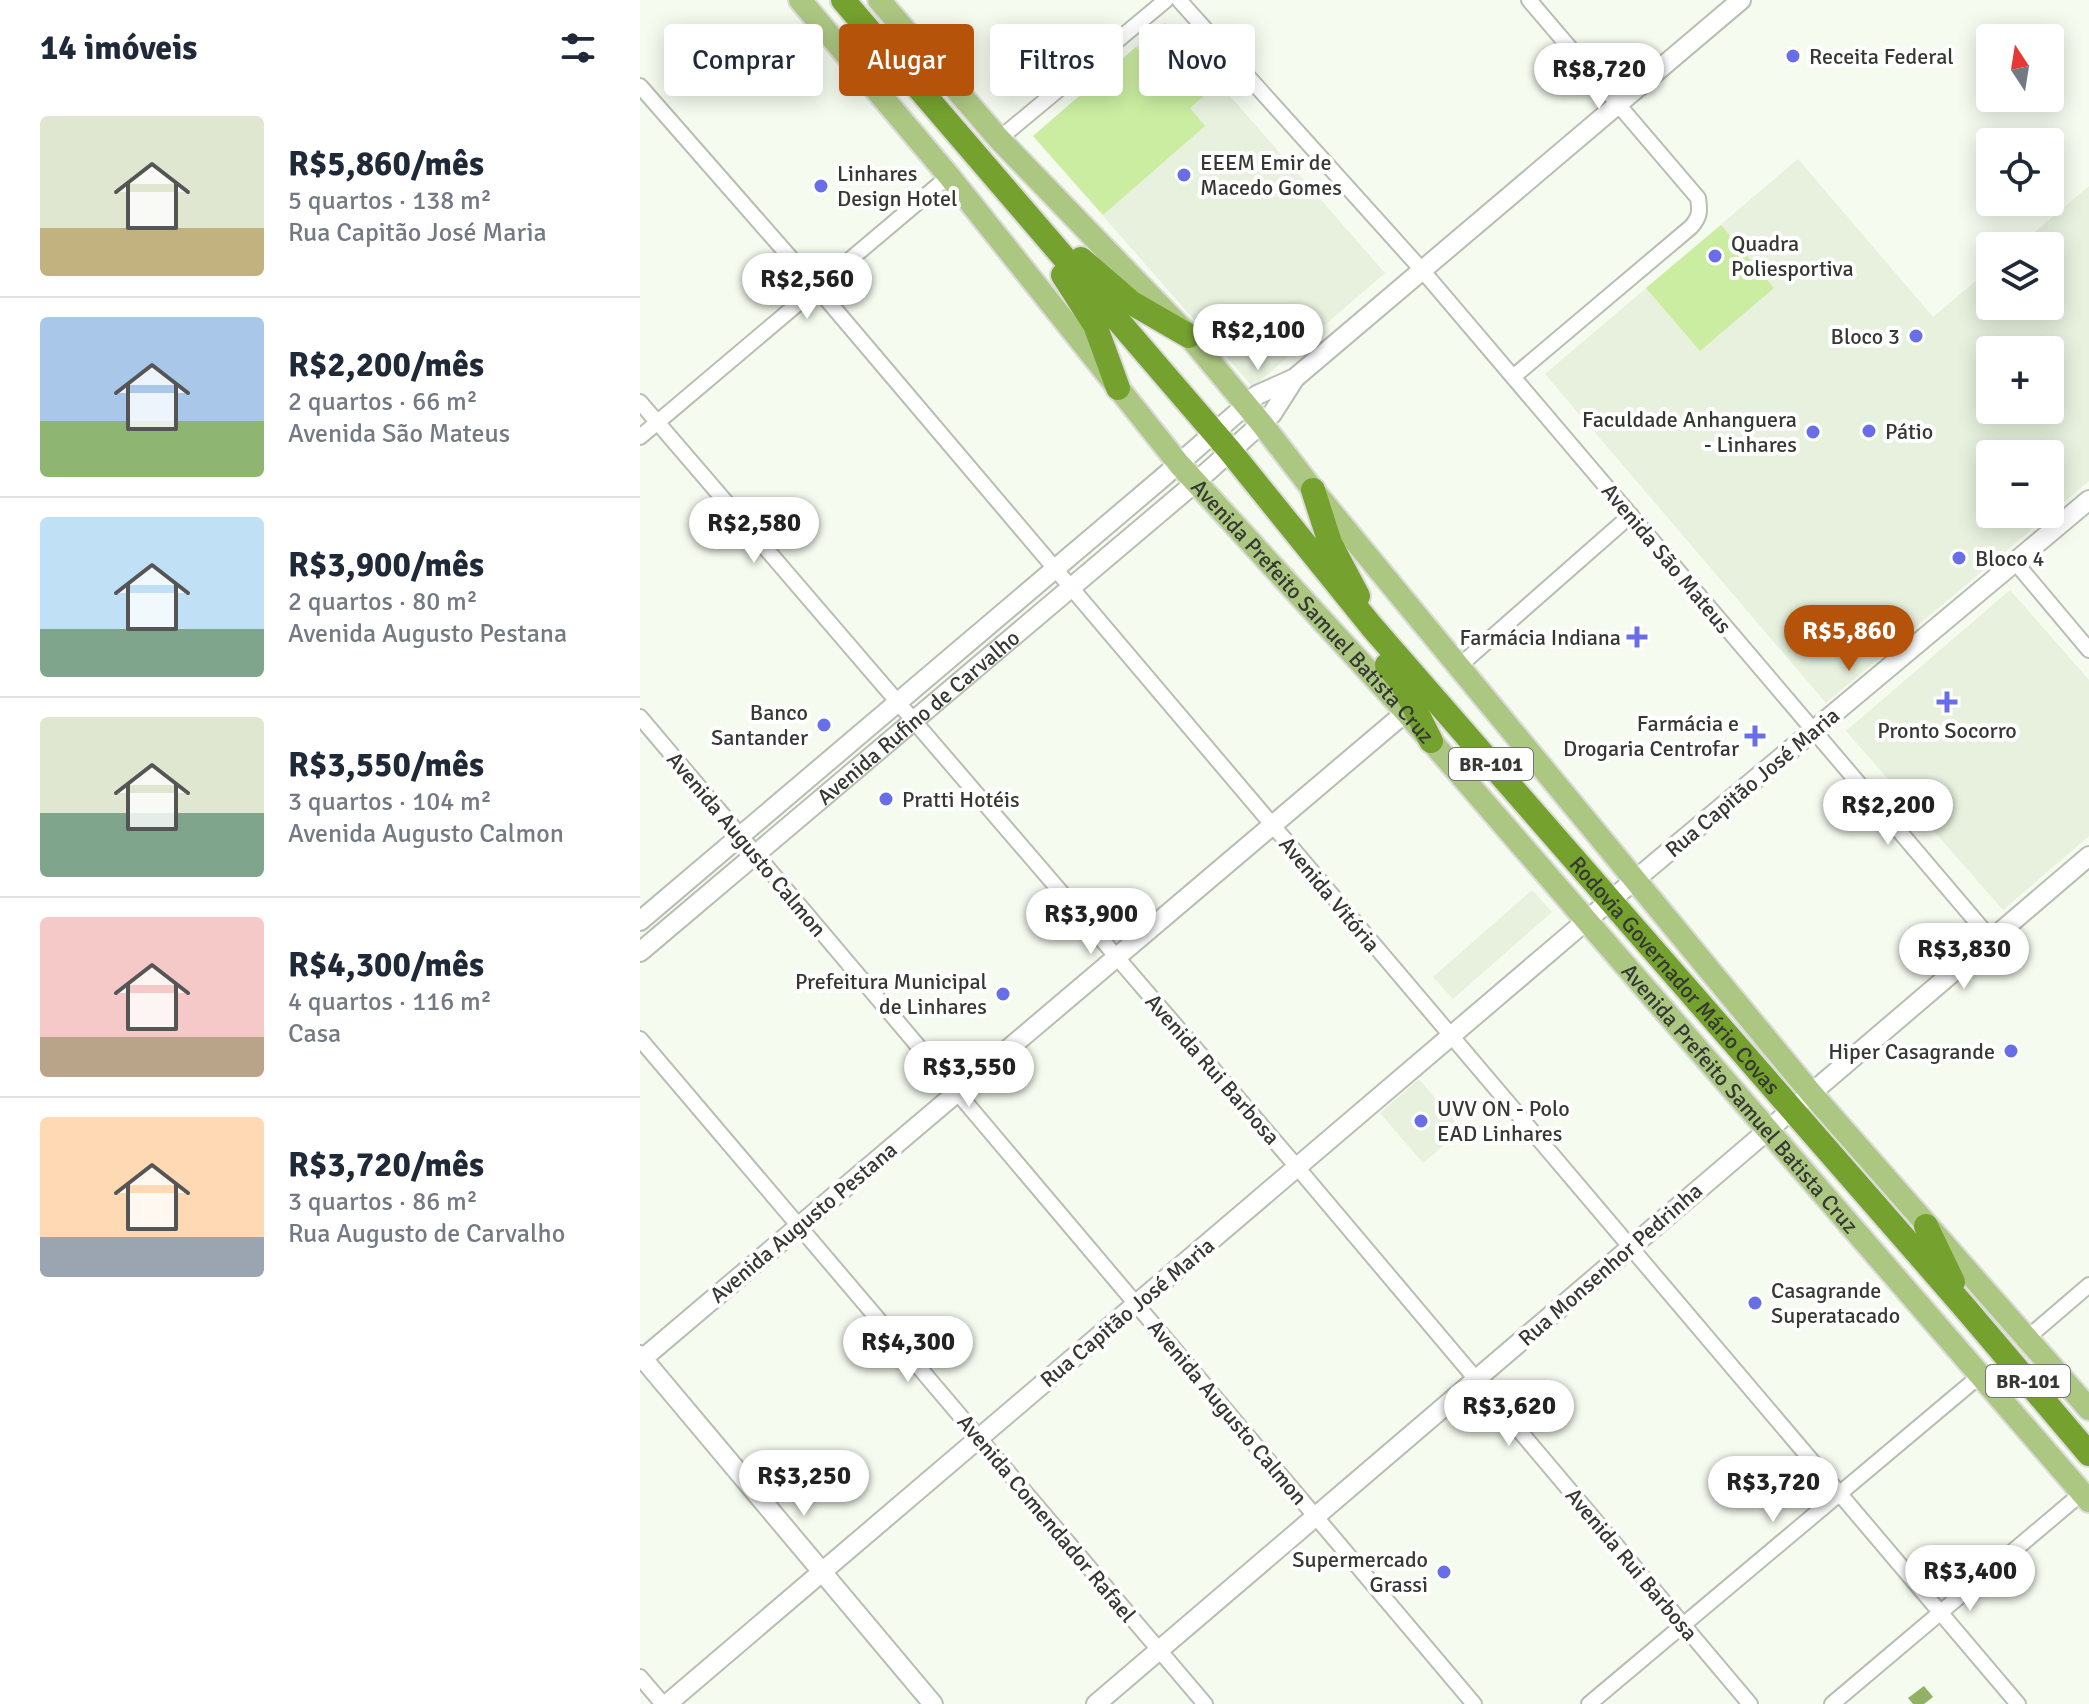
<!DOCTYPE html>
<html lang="pt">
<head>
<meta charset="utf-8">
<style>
	:root { --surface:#fff; --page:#f2f2f3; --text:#1f2937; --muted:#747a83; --line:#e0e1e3; --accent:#b45309 }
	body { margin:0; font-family:Signika,sans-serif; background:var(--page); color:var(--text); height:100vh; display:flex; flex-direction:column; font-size:30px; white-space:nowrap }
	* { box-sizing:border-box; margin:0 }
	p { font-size:26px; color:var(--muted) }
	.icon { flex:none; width:44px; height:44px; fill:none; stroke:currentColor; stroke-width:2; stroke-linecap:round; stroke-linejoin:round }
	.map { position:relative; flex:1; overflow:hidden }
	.sheet { display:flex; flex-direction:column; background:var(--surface); width:640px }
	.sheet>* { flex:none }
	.hud { position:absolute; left:24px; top:24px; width:760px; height:72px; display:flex; gap:16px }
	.needle { width:52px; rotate:348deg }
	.fabs { position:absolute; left:1336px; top:24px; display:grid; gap:16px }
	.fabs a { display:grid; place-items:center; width:88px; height:88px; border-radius:8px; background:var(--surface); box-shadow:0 4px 20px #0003; font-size:40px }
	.price { position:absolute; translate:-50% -68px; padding:0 18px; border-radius:28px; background:#fff; color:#222; font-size:26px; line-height:52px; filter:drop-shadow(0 2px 4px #0008) }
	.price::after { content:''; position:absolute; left:50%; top:48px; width:24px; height:18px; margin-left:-12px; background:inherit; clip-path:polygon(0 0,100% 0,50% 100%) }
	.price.current { background:var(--accent); color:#fff }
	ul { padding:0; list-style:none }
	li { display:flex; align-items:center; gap:24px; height:200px; padding:0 40px }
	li+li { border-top:2px solid var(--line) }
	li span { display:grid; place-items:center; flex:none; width:224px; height:160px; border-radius:8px; color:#555 }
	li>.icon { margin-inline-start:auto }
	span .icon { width:96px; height:96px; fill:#fffc; stroke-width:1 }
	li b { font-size:34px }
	h2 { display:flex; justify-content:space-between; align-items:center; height:96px; padding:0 40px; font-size:34px }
	.tag { padding:0 28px; border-radius:8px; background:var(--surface); box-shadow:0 4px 20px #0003; font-size:28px; line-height:72px }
	.tag.current { background:var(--accent); color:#fff }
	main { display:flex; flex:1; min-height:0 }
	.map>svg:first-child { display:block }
</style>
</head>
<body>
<main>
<section class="sheet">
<h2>14 imóveis<svg class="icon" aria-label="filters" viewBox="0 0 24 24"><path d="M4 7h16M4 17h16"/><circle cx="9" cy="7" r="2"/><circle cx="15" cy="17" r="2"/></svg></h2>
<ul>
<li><span style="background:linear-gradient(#dfe7d0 70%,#c2b280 0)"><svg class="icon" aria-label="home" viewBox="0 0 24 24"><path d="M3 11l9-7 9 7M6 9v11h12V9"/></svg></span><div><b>R$5,860/mês</b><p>5 quartos · 138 m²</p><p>Rua Capitão José Maria</p></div></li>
<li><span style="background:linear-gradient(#a9c7e8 65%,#8fb573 0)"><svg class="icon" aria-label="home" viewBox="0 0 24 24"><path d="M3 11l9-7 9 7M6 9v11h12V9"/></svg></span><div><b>R$2,200/mês</b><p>2 quartos · 66 m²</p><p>Avenida São Mateus</p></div></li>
<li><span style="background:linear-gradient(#bfe0f5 70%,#7fa58c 0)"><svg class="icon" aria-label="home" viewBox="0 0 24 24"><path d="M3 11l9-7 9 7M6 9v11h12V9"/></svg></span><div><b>R$3,900/mês</b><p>2 quartos · 80 m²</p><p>Avenida Augusto Pestana</p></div></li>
<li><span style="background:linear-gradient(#dfe7d0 60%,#7fa58c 0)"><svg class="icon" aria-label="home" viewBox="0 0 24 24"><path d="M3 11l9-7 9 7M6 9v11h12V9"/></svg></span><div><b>R$3,550/mês</b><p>3 quartos · 104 m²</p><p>Avenida Augusto Calmon</p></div></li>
<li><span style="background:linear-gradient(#f6c9c9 75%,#b9a48a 0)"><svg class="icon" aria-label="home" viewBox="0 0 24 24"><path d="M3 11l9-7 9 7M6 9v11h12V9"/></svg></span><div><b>R$4,300/mês</b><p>4 quartos · 116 m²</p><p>Casa</p></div></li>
<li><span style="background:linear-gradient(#ffd9b3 75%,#9aa5b1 0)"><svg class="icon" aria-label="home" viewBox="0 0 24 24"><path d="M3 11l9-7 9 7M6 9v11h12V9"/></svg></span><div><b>R$3,720/mês</b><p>3 quartos · 86 m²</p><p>Rua Augusto de Carvalho</p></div></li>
</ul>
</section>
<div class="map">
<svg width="1449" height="1704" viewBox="0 0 1449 1704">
	<rect width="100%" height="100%" fill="#f5fbef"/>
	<path fill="#e7f1de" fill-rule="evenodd" d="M525,22L745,273L613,387L393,136Z
		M1158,159L1293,317L1350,269V306H1410V246H1378L1449,186V481L1410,514V454H1350V514H1410L1186,703L905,374ZM1350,350H1410V410H1350Z
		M1370,590L1449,680V836L1363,910L1206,731Z
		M892,890L912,912L813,999L793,977Z
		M779,1079L822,1130L783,1163L740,1113Z"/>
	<path fill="#caeda1" d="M536,35L579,83L550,108L565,126L463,215L393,136L496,47L507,59Z
		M1081,225L1134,288L1060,351L1006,288Z"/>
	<path fill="#90b166" d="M1284,1686L1293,1697L1284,1704H1273L1268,1698Z"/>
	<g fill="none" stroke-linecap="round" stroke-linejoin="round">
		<g stroke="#b8beb2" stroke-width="18">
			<path id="street" d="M539,0L782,270L1351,939
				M0,86L177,288L1378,1704
				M359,139L526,0
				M873,377L1051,227C1060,217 1060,211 1058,198L889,0
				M0,402L657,1167L1110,1704
				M0,437L309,176
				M1375,562L1449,650
				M818,667L991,515
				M0,717L834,1704
				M0,1039L565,1704
				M1386,1339L1449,1285
				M0,1677L23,1704
				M949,1704L1342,1374
				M1192,1704L1442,1493"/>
		</g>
		<g stroke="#b8beb2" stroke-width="22">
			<g id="secondary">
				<path d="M0,921L521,479L605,406L617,395L655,378L1101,0"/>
				<path id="s1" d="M0,952L556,482L632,414L655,378"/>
				<path d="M0,1355L293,1704"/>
				<path d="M0,1361L766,712"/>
				<path d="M27,1704L947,920L1449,500"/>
				<path d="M456,1704L1449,856"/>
			</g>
		</g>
		<g stroke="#dbdbda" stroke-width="26">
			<g id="primary">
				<path id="s2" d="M160,0L309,176L539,464L766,712L1449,1501"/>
				<path d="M239,0L359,139L549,336L622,424L673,490L1171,1093L1449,1409"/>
			</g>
		</g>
		<g stroke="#dbdbda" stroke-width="28">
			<g id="highway">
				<path id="s3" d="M203,0L590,451L732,627L1326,1309L1449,1454"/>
				<path d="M441,259L492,303L549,336"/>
				<path d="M423,275L455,325L478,388"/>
				<path d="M673,490L690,543L718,596"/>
				<path d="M747,665L762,683L791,741"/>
				<path d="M1286,1226L1313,1282"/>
			</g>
		</g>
		<use href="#street" stroke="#fff" stroke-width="14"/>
		<use href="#secondary" stroke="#fff" stroke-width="18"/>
		<use href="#primary" stroke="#acc782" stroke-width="22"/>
		<use href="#highway" stroke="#75a22f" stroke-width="24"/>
	</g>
	<g fill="#686ee7" stroke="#fff" stroke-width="3">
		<circle cx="1153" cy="56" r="8"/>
		<circle cx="544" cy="175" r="8"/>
		<circle cx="181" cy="186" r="8"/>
		<circle cx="1075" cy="256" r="8"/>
		<circle cx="1276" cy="336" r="8"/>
		<circle cx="1229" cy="431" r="8"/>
		<circle cx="1173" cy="432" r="8"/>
		<circle cx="1319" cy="558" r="8"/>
		<path d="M993 625h8v8h8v8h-8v8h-8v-8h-8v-8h8z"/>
		<path d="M1303 690h8v8h8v8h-8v8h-8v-8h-8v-8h8z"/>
		<circle cx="184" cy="725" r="8"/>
		<path d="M1111 724h8v8h8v8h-8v8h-8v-8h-8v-8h8z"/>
		<circle cx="246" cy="799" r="8"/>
		<circle cx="363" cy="994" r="8"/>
		<circle cx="1371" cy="1051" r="8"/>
		<circle cx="781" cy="1121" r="8"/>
		<circle cx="1115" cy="1303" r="8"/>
		<circle cx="804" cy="1572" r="8"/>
	</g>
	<g text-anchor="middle" stroke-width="8" stroke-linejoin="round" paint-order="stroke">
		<g fill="#fff" stroke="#727470" stroke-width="2">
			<rect x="809" y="748" width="84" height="32" rx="6"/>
			<rect x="1346" y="1365" width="84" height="32" rx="6"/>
		</g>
		<g font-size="20" font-weight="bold" fill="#363833">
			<text x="851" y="771">BR-101</text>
			<text x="1388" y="1388">BR-101</text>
		</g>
		<g font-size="22" fill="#363833" stroke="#fff" text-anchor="start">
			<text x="1169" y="64">Receita Federal</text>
			<text x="560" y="170">EEEM Emir de<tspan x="560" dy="25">Macedo Gomes</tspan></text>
			<text x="197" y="181">Linhares<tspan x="197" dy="25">Design Hotel</tspan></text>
			<text x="1091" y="251">Quadra<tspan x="1091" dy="25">Poliesportiva</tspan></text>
			<text x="1260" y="344" text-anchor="end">Bloco 3</text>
			<text x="1157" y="427" text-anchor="end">Faculdade Anhanguera<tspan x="1157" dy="25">- Linhares</tspan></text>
			<text x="1245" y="439">Pátio</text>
			<text x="1335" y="566">Bloco 4</text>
			<text x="981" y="645" text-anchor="end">Farmácia Indiana</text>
			<text x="168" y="720" text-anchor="end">Banco<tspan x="168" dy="25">Santander</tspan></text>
			<text x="1099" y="731" text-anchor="end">Farmácia e<tspan x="1099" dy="25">Drogaria Centrofar</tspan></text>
			<text x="1307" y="738" text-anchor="middle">Pronto Socorro</text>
			<text x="262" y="807">Pratti Hotéis</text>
			<text x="347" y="989" text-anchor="end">Prefeitura Municipal<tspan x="347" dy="25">de Linhares</tspan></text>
			<text x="1355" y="1059" text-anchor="end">Hiper Casagrande</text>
			<text x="797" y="1116">UVV ON - Polo<tspan x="797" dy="25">EAD Linhares</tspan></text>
			<text x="1131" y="1298">Casagrande<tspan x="1131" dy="25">Superatacado</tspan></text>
			<text x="788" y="1567" text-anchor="end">Supermercado<tspan x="788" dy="25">Grassi</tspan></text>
		</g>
		<g font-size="22" fill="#363833" stroke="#fff">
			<text transform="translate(1027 558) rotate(50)" y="8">Avenida São Mateus</text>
			<text dy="8" stroke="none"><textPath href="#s2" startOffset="798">Avenida Prefeito Samuel Batista Cruz</textPath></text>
			<text dy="8" stroke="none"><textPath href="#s1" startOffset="364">Avenida Rufino de Carvalho</textPath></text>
			<text transform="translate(1112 782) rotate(-40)" y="8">Rua Capitão José Maria</text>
			<text transform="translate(107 844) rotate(50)" y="8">Avenida Augusto Calmon</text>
			<text transform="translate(690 894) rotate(50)" y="8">Avenida Vitória</text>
			<text dy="8" stroke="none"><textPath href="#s3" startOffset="1282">Rodovia Governador Mário Covas</textPath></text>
			<text transform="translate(573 1069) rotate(49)" y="8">Avenida Rui Barbosa</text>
			<text dy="8" stroke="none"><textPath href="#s2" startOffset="1446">Avenida Prefeito Samuel Batista Cruz</textPath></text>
			<text transform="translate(163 1222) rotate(-40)" y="8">Avenida Augusto Pestana</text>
			<text transform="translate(970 1264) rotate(-41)" y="8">Rua Monsenhor Pedrinha</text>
			<text transform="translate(487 1312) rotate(-40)" y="8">Rua Capitão José Maria</text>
			<text transform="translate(588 1412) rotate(50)" y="8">Avenida Augusto Calmon</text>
			<text transform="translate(407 1518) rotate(50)" y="8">Avenida Comendador Rafael</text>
			<text transform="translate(992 1564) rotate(50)" y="8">Avenida Rui Barbosa</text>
		</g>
	</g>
</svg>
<div class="fabs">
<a><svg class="needle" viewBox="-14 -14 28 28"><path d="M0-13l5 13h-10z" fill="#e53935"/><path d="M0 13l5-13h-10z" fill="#747a83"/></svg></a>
<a><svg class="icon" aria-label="locate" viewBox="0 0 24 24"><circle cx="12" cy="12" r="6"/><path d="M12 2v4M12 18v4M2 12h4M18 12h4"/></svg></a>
<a><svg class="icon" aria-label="layers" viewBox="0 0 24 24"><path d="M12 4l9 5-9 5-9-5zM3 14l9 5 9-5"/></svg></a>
<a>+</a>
<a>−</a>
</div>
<b class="price" style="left:959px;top:111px">R$8,720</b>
<b class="price" style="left:167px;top:321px">R$2,560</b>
<b class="price" style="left:618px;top:372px">R$2,100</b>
<b class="price" style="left:114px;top:565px">R$2,580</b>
<b class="price current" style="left:1209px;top:673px">R$5,860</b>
<b class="price" style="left:1248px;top:847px">R$2,200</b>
<b class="price" style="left:451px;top:956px">R$3,900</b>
<b class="price" style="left:1324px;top:991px">R$3,830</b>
<b class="price" style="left:329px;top:1109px">R$3,550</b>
<b class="price" style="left:268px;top:1384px">R$4,300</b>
<b class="price" style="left:869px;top:1448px">R$3,620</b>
<b class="price" style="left:164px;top:1518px">R$3,250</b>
<b class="price" style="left:1133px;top:1524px">R$3,720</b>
<b class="price" style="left:1330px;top:1613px">R$3,400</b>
<div class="hud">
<a class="tag">Comprar</a>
<a class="tag current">Alugar</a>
<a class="tag">Filtros</a>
<a class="tag">Novo</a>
</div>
</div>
</main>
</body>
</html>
